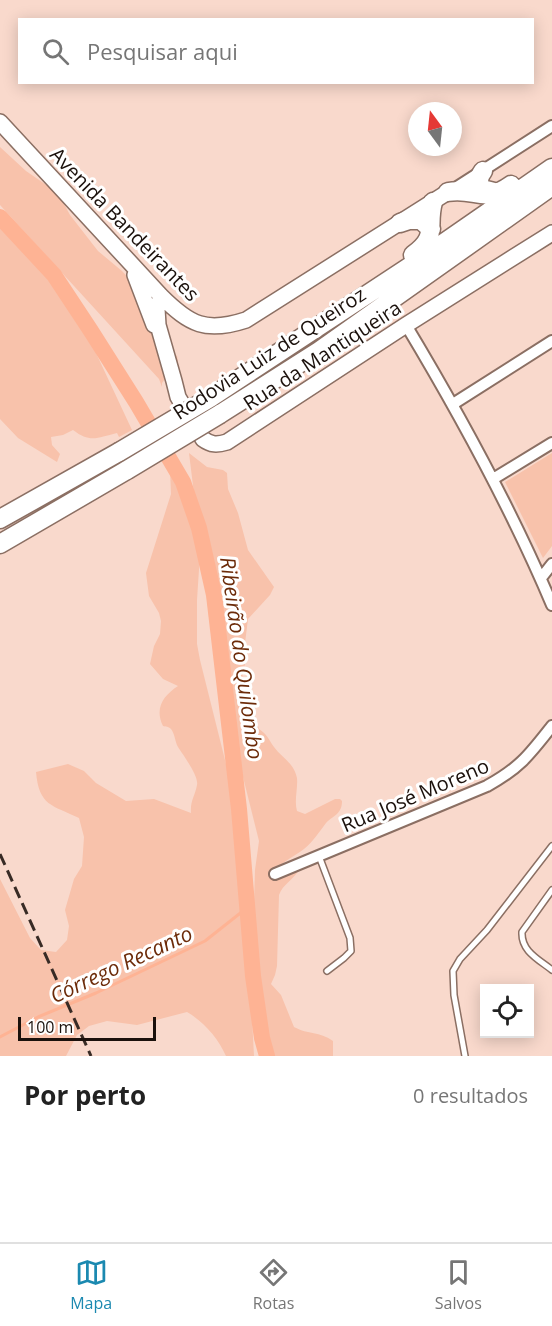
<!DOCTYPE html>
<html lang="pt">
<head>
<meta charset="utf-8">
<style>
	:root { --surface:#fff; --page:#f6f6f6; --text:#222; --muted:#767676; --line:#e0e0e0; --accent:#1b89b0 }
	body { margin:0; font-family:"Open Sans",sans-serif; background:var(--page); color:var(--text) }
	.controls { position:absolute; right:18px; bottom:18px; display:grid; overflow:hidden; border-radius:0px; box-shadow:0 3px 15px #0003 }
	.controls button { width:54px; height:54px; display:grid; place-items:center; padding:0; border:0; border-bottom:2px solid var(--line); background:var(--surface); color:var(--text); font:30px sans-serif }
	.compass { position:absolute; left:408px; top:102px; width:54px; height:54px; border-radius:50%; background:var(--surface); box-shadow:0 3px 15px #0003; rotate:345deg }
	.scale { position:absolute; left:18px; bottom:15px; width:138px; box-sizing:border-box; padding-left:6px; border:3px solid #1b110c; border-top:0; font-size:16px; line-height:21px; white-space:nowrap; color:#1b110c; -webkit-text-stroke:4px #fff; paint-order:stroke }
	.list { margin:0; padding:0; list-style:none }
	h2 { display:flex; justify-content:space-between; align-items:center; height:78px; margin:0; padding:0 24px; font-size:26px }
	h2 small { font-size:20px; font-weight:400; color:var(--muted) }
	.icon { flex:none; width:33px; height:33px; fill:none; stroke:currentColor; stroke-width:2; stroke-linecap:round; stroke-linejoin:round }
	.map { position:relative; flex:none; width:552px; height:1056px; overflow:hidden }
	.search { position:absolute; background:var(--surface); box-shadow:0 3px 15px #0003; left:18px; right:18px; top:18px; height:66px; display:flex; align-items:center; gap:15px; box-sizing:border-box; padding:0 21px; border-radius:0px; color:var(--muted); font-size:22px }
	.sheet { height:186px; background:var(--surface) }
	nav { display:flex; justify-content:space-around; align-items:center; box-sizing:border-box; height:84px; border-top:2px solid var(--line); background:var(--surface); font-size:16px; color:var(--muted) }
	nav a { display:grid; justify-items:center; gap:3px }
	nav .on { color:var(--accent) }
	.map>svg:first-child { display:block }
	.green { fill:#f8c2ab }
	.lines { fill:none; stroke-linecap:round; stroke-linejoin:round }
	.stream { stroke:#feb394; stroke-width:3 }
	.river { stroke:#feb394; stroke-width:16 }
	.lane-casing { stroke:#8b6f63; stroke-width:8 }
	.street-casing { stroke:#8b6f63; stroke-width:14 }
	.primary-casing { stroke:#8b6f63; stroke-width:18 }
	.highway-casing { stroke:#8b6f63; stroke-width:21 }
	.lane { stroke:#fff; stroke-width:5 }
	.street { stroke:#fff; stroke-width:10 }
	.primary { stroke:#fff; stroke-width:15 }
	.highway { stroke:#fff; stroke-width:18 }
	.rail { stroke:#382b25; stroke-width:3; stroke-dasharray:12 6; stroke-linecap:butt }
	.highway-bridge-casing { stroke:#8b6f63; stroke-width:21; stroke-linecap:butt }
	.highway-bridge { stroke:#fff; stroke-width:18 }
	.labels { text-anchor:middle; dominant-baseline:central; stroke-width:6; stroke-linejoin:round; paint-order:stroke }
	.street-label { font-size:20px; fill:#1b110c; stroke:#fff }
	.water-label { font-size:21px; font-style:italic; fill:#6c2b09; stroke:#fff }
</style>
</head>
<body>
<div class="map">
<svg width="552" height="1056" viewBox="0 0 552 1056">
	<rect width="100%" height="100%" fill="#f9d9cc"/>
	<!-- green -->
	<path class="green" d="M0 147 26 171 58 193 70 215 98 251 122 271 139 289 160 338 177 356 178 361 162 383V387L159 379 0 205Z
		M0 222 50 271 73 296 83 311 90 329 96 353 132 430 119 437 117 433C97 438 90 443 73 430L63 435 51 437 52 445 60 454 57 462 18 438 0 419Z
		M189 453 207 467 223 470 227 473 228 489 238 513 248 550 274 587 270 595 248 619 245 643V664L241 683 255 696 254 713 259 729C267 734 269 740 274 747 282 758 294 763 297 778 298 789 294 800 297 811L305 814 335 799H340L342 801C342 814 334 815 326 823 319 832 313 842 304 849 295 856 285 860 277 869L299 870C293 880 283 884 279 895L277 966 275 975 271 984 281 995 294 1027C309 1035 319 1031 333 1041V1056H273L261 1006 253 931 255 870 259 841 215 665Z
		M552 453V546L543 558 505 482Z
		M172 467 187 495 200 554 197 600V644L200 660 226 764 237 791 241 807 254 1056H226C218 1038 204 1022 187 1012L137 1025 107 1021 89 1026 77 1035 66 1056H0V879L30 938 41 950 56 952 67 940 69 926 65 910 74 879 82 866 84 837 79 818C52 805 39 806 36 772L68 764 84 771 96 783 126 801 154 799 191 813C190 801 195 796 197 785 199 776 183 755 178 747 175 742 175 734 171 729 168 726 166 727 163 726 154 708 164 695 178 686L163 679 150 664 154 646 160 634 161 621 159 613 149 596 146 573 171 494 170 470Z"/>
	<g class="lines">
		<!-- stream -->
		<path class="stream" d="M0 1037 38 1017 96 993 205 941 248 907"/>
		<!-- river -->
		<path class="river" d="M0 217 54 275 91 331 136 402 183 482 199 528 214 595 239 809 253 976 262 1038 267 1056"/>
		<!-- lane casing -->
		<g class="lane-casing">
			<path id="lane" d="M319 856 350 938 351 951 344 958 327 971
				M552 890 522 932C521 951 538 959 552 970
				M465 1056 454 995 453 971 460 959 487 930 552 846"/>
		</g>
		<!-- street casing -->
		<g class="street-casing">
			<path id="street" d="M454 189 552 126
				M406 325C460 415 511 508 552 605
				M453 404 552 341
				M493 479 552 443
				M541 578 552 564
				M275 874 487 786C520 768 530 754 552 726"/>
		</g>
		<!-- primary casing -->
		<g class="primary-casing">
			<path id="primary" d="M0 122 161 296C190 325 206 333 246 320L448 192
				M135 275 154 325
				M161 296 157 309 158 325 174 381 178 397 203 439C211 445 217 445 227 442L406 325 552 233"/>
		</g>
		<!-- highway casing -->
		<g class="highway-casing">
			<path id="highway" d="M483 171C478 178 478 182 482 189L498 193
				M448 192C476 187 483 205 511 185
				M400 223 409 220H421L431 229
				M413 255C439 236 426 228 433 202
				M210 398 412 265 552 168
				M220 414 319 351 552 186
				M0 519 119 452
				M0 544 127 470"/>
		</g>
		<!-- lane -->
		<use href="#lane" class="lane"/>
		<!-- street -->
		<use href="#street" class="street"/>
		<!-- primary -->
		<use href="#primary" class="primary"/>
		<!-- highway -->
		<use href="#highway" class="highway"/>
		<!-- rail -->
		<path class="rail" d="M0 854 91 1056"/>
		<!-- highway-bridge casing -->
		<g class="highway-bridge-casing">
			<path id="highway-bridge" d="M119 452 210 398
				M127 470 220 414"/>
		</g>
		<!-- highway-bridge -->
		<use href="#highway-bridge" class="highway-bridge"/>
	</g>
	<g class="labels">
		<!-- street labels -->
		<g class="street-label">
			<text transform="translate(125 224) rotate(46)">Avenida Bandeirantes</text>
			<text transform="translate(269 353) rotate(-33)">Rodovia Luiz de Queiroz</text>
			<text transform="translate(322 355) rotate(-33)">Rua da Mantiqueira</text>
			<text transform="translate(415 795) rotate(-23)">Rua José Moreno</text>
		</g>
		<!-- water labels -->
		<g class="water-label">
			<text transform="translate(242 658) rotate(82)">Ribeirão do Quilombo</text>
			<text transform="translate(121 964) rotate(-25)">Córrego Recanto</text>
		</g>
	</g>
</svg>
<div class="controls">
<button><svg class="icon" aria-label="locate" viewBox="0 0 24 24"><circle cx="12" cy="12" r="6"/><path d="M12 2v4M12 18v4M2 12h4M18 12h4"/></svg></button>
</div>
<svg class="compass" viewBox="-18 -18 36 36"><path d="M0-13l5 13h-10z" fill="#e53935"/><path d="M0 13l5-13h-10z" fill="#767676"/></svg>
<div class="scale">100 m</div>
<div class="search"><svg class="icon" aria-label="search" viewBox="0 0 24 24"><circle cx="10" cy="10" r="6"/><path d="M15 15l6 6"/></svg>Pesquisar aqui</div>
</div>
<section class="sheet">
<h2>Por perto<small>0 resultados</small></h2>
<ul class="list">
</ul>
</section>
<nav>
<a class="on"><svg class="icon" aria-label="map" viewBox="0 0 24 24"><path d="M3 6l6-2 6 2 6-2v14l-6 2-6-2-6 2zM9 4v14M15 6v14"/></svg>Mapa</a>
<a><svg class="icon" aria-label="directions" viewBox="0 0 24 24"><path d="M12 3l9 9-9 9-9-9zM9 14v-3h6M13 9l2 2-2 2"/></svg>Rotas</a>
<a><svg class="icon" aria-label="saved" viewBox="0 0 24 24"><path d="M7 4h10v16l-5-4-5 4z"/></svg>Salvos</a>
</nav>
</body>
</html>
